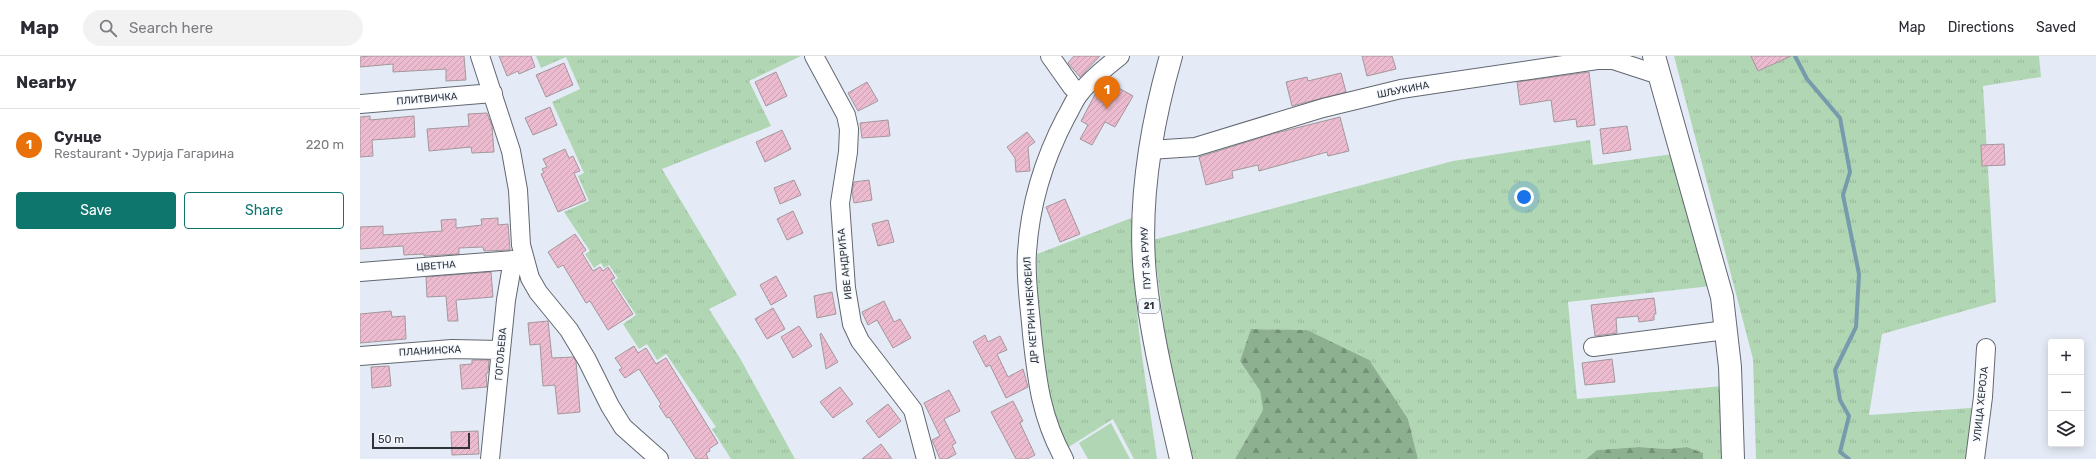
<!DOCTYPE html>
<html lang="en">
<head>
<meta charset="utf-8">
<style>
	:root { --surface:#fff; --page:#f2f2f3; --text:#2b2b33; --muted:#7c7c81; --line:#e1e1e2; --accent:#0f766e }
	body { margin:0; font-family:Rubik,sans-serif; background:var(--page); color:var(--text) }
	.controls { position:absolute; right:12px; bottom:12px; display:grid; overflow:hidden; border-radius:4px; box-shadow:0 2px 10px #0003 }
	.controls button { width:36px; height:36px; display:grid; place-items:center; padding:0; border:0; border-bottom:1px solid var(--line); background:var(--surface); color:var(--text); font:20px sans-serif }
	.scale { position:absolute; left:12px; bottom:10px; width:98px; box-sizing:border-box; padding-left:4px; border:2px solid #303237; border-top:0; font-size:11px; line-height:14px; white-space:nowrap; color:#303237; -webkit-text-stroke:3px #f4f8ff; paint-order:stroke }
	.you { position:absolute; left:1164px; top:141px; width:14px; height:14px; margin:-10px; border:3px solid #fff; border-radius:50%; background:#1a73e8; box-shadow:0 0 0 6px #1a73e833 }
	.badge { display:grid; place-items:center; width:26px; height:26px; border-radius:50%; background:var(--accent); color:#fff; font-size:13px; font-weight:700 }
	.pin { position:absolute; translate:-50% -33px; filter:drop-shadow(0 1px 2px #0008) }
	.pin::after { content:''; position:absolute; top:21px; width:14px; height:12px; background:inherit; clip-path:polygon(0 0,100% 0,50% 100%) }
	.list { margin:0; padding:0; list-style:none }
	h2 { display:flex; justify-content:space-between; align-items:center; height:52px; margin:0; padding:0 16px; font-size:17px }
	h2 small { font-size:13px; font-weight:400; color:var(--muted) }
	.list li { display:grid; grid-template-columns:26px 1fr auto; gap:12px; align-items:center; box-sizing:border-box; height:72px; padding:0 16px; border-top:1px solid var(--line) }
	.list b { display:block; font-size:15px; white-space:nowrap }
	.list p { margin:0; font-size:13px; white-space:nowrap; color:var(--muted) }
	.list em { font-size:13px; font-style:normal; color:var(--muted) }
	.actions { display:flex; gap:8px; padding:12px 16px }
	.actions a { flex:1; padding:9px 0; border:1px solid var(--accent); border-radius:4px; text-align:center; font-size:14px; color:var(--accent) }
	.actions .main { background:var(--accent); color:#fff }
	.icon { flex:none; width:22px; height:22px; fill:none; stroke:currentColor; stroke-width:2; stroke-linecap:round; stroke-linejoin:round }
	.map { position:relative; flex:none; width:1736px; height:403px; overflow:hidden }
	header { display:flex; align-items:center; gap:24px; box-sizing:border-box; height:56px; padding:0 20px; background:var(--surface); border-bottom:1px solid var(--line) }
	header strong { font-size:19px }
	nav { display:flex; gap:22px; margin-inline-start:auto; font-size:14px }
	.search { width:280px; height:36px; background:var(--page); display:flex; align-items:center; gap:10px; box-sizing:border-box; padding:0 14px; border-radius:22px; color:var(--muted); font-size:15px }
	main { display:flex }
	aside { flex:1; background:var(--surface) }
	.map>svg:first-child { display:block }
	.grass { fill:url(#grass-tufts) }
	.forest { fill:url(#forest-firs) }
	.park { fill:#b1d6b4 }
	.lines { fill:none; stroke-linecap:round; stroke-linejoin:round }
	.stream { stroke:#779aad; stroke-width:4 }
	.building { fill:url(#building-hatch); stroke:#a4979c }
	.minor-casing { stroke:#626771; stroke-width:20 }
	.major-casing { stroke:#626771; stroke-width:24 }
	.minor { stroke:#fff; stroke-width:18 }
	.major { stroke:#fff; stroke-width:22 }
	.labels { text-anchor:middle; dominant-baseline:central; stroke-width:3; stroke-linejoin:round; paint-order:stroke }
	.shield { fill:#f4f8ff; stroke:#6b6d73; stroke-width:1 }
	.shield-label { font-size:9px; font-weight:bold; fill:#303237 }
	.street-label { font-size:10px; fill:#303237; stroke:#f4f8ff }
</style>
</head>
<body>
<header>
<strong>Map</strong>
<div class="search"><svg class="icon" aria-label="search" viewBox="0 0 24 24"><circle cx="10" cy="10" r="6"/><path d="M15 15l6 6"/></svg>Search here</div>
<nav><a>Map</a><a>Directions</a><a>Saved</a></nav>
</header>
<main>
<aside>
<h2>Nearby<small></small></h2>
<ul class="list">
<li><span class="badge" style="background:#e8710a">1</span><div><b>Сунце</b><p>Restaurant · Јурија Гагарина</p></div><em>220 m</em></li>
</ul>
<div class="actions"><a class="main">Save</a><a>Share</a></div>
</aside>
<div class="map">
<svg width="1736" height="403" viewBox="0 0 1736 403">
	<defs>
		<pattern id="grass-tufts" width="24" height="20" patternUnits="userSpaceOnUse"><rect width="24" height="20" fill="#b1d6b4"/><path d="M3 7l-1-3M5 7V3M7 7l1-3M15 17l-1-3M17 17v-4M19 17l1-3" fill="none" stroke="#99b89b"/></pattern>
		<pattern id="forest-firs" width="22" height="20" patternUnits="userSpaceOnUse"><rect width="22" height="20" fill="#8db190"/><path d="M5 1l3.5 6h-7zM16 11l3.5 6h-7z" fill="#749176"/></pattern>
		<pattern id="building-hatch" width="6" height="6" patternUnits="userSpaceOnUse"><rect width="6" height="6" fill="#ecbbcf"/><path d="M-1 1l2-2M0 6l6-6M5 7l2-2" fill="none" stroke="#cba1b2"/></pattern>
	</defs>
	<rect width="100%" height="100%" fill="#e5ebf6"/>
	<!-- grass -->
	<path class="grass" d="M176 0H441L389 25 411 70 302 113 377 239 349 253 381 304 435 403H371L352 373 356 371 306 298 297 304 287 288 279 293 263 268 276 259 254 225 258 222 249 209 244 212 241 207 234 212 225 198 230 195 204 156 229 145 218 120 224 117 192 46 220 33 206 1 181 12Z
		M1314 0H1679L1681 21 1623 30 1636 246 1522 278 1509 359 1625 351 1617 403H1396L1393 303Z
		M1230 84 1233 109 1313 98 1351 230 1208 246 1217 343 1363 330 1364 403H1343L1342 397 1327 391 1308 393 1279 391 1237 394 1226 403H1058L1048 363 947 274 892 273 880 305 900 335 903 354 875 403H827L806 284 793 184 1093 105Z
		M774 161C770 242 786 323 797 403H774L753 363 707 392C680 345 677 253 677 198Z"/>
	<!-- forest -->
	<path class="forest" d="M891 273 947 274 1009 304 1048 363 1058 403H875L903 354 900 335 880 305Z
		M1279 391 1308 393 1327 391 1343 397V403H1226L1237 394Z"/>
	<!-- park -->
	<path class="park" d="M751 367 770 403H728L719 387Z"/>
	<g class="lines">
		<!-- stream -->
		<path class="stream" d="M1435 0 1447 23 1480 62 1490 116 1483 139 1499 218 1496 271 1475 314 1480 344 1489 360 1480 396 1489 403"/>
	</g>
	<!-- building -->
	<path class="building" d="M10 0H104L106 24 86 25V13L33 16V8L0 11V1Z
		M139 0H171L175 11 159 18 158 15 147 20Z
		M714 0H740L720 21 708 7Z
		M1002 0H1032L1036 13 1007 20Z
		M1391 0H1431L1398 15Z
		M204 7 213 29 186 41 176 19Z
		M416 16 427 40 406 50 395 26Z
		M1229 16 1235 69 1217 71 1216 63 1194 66 1191 44 1160 49 1157 26Z
		M981 17 986 36 932 50 926 26 947 21 948 25Z
		M746 25 773 40 755 71 745 66 732 89 720 83 728 69 721 65 739 31Z
		M507 26 518 45 498 55 488 37Z
		M190 51 197 69 173 79 165 62Z
		M127 57 132 70 134 96 112 97 111 91 69 95 67 73 109 70 108 58Z
		M10 60V64L54 60 55 81 12 84 13 100 0 101V61Z
		M980 61 989 95 968 100 967 96 899 115 898 109 872 115 873 122 846 129 839 101 912 78Z
		M528 64 530 80 502 82 500 67Z
		M1267 70 1271 94 1243 98 1240 73Z
		M422 74 431 93 405 106 396 86Z
		M667 76 675 86 668 91 670 115 656 116 655 102 647 91Z
		M1644 88 1645 109 1622 110 1621 89Z
		M205 93 209 102 213 100 220 115 214 117 226 144 198 156 181 118 184 117 182 113 187 111 183 103Z
		M434 124 441 139 420 148 414 132Z
		M509 124 512 144 494 147 492 136 494 126Z
		M705 143 720 178 700 186 686 151Z
		M433 155 443 177 427 184 417 163Z
		M138 162V169L148 168 150 194 124 195 123 191 99 192V198L64 200V198L44 199 43 190 0 193V171L23 170V179L82 175 81 164 96 163V172L122 169 121 163Z
		M528 164 534 186 518 190 512 168Z
		M215 178 226 194 222 197 233 215 240 211 243 215 248 211 255 222 251 224 273 258 248 274 230 245 226 247 203 209 198 212 188 196Z
		M131 216 133 241 96 244 98 265H88L86 240 67 241 66 221Z
		M416 220 427 240 411 249 400 229Z
		M472 236 476 258 457 262 454 240Z
		M1294 242 1296 258H1294V264L1279 266 1278 260 1256 262 1257 277 1235 280 1231 249Z
		M524 245 534 266 540 263 551 282 533 292 517 264 508 269 502 256Z
		M413 252 425 273 407 283 395 263Z
		M31 255 32 261 45 260 46 283 0 287V258Z
		M188 265 192 302 213 301 216 305 220 356 198 358 195 329 183 330 180 288 170 289 168 267Z
		M439 270 452 290 433 302 421 281Z
		M461 277 478 306 466 313 460 278Z
		M625 279 628 286 640 280 647 294 637 298 648 321 663 313 668 331 646 342 630 309 626 311 613 286Z
		M274 290 278 297 286 292 296 308 306 302 358 387 349 393 350 395 346 397 348 403H336L309 361 307 362 299 350 301 348 279 313 265 322 259 314 262 312 255 302Z
		M1252 303 1255 326 1225 329 1222 307Z
		M112 304H129L128 317H126L127 331 102 333 100 309 112 308Z
		M29 310 31 330 12 332 11 311Z
		M480 331 493 348 473 362 460 346Z
		M589 334 600 355 584 363 596 387 592 389 596 398 587 403H580L572 384 580 380 564 347Z
		M653 345 663 365 660 367 675 399 667 403H656L631 356Z
		M528 348 541 365 519 382 506 365Z
		M118 375 119 398 92 399 91 376Z
		M521 388 532 403H502Z"/>
	<g class="lines">
		<!-- minor casing -->
		<g class="minor-casing">
			<path id="minor" d="M120 0 151 95 158 134 161 189 170 222 178 236 209 274 227 304 250 350 263 371 299 403
				M454 0 486 59 489 73 488 96 480 147 486 232 492 268 500 285 553 354 566 403
				M690 0 712 31 719 38
				M0 48 133 37
				M790 94 835 91 963 52 1041 33 1237 4H1253L1299 19
				M0 216 153 204
				M1233 291 1366 274
				M0 300 92 293 140 294
				M130 403 146 244 153 204 164 205
				M704 403C681 361 677 325 672 278 670 251 665 223 667 196 670 149 684 103 706 61 711 53 714 44 720 37 731 23 746 11 760 0
				M1615 403 1623 341 1626 292"/>
		</g>
		<!-- major casing -->
		<g class="major-casing">
			<path id="major" d="M811 0C791 70 778 145 785 219 791 281 807 342 821 403
				M1294 0 1362 241 1370 311 1373 403"/>
		</g>
		<!-- minor -->
		<use href="#minor" class="minor"/>
		<!-- major -->
		<use href="#major" class="major"/>
	</g>
	<g class="labels">
		<!-- shield labels -->
		<rect class="shield" x="779" y="243" width="20" height="14" rx="3"/>
		<g class="shield-label">
			<text x="789" y="250">21</text>
		</g>
		<!-- street labels -->
		<g class="street-label">
			<text transform="translate(1043 34) rotate(-11)">ШЉУКИНА</text>
			<text transform="translate(67 43) rotate(-5)">ПЛИТВИЧКА</text>
			<text transform="translate(786 202) rotate(-93)">ПУТ ЗА РУМУ</text>
			<text transform="translate(485 208) rotate(-96)">ИВЕ АНДРИЋА</text>
			<text transform="translate(76 210) rotate(-4)">ЦВЕТНА</text>
			<text transform="translate(671 254) rotate(-94)">ДР КЕТРИН МЕКФЕИЛ</text>
			<text transform="translate(70 295) rotate(-3)">ПЛАНИНСКА</text>
			<text transform="translate(141 298) rotate(-85)">ГОГОЉЕВА</text>
			<text transform="translate(1621 348) rotate(-84)">УЛИЦА ХЕРОЈА</text>
		</g>
	</g>
</svg>
<div class="controls">
<button>+</button>
<button>−</button>
<button><svg class="icon" aria-label="layers" viewBox="0 0 24 24"><path d="M12 4l9 5-9 5-9-5zM3 14l9 5 9-5"/></svg></button>
</div>
<div class="scale">50 m</div>
<div class="you"></div>
<div class="pin badge" style="left:747px;top:53px;background:#e8710a">1</div>
</div>
</main>
</body>
</html>
